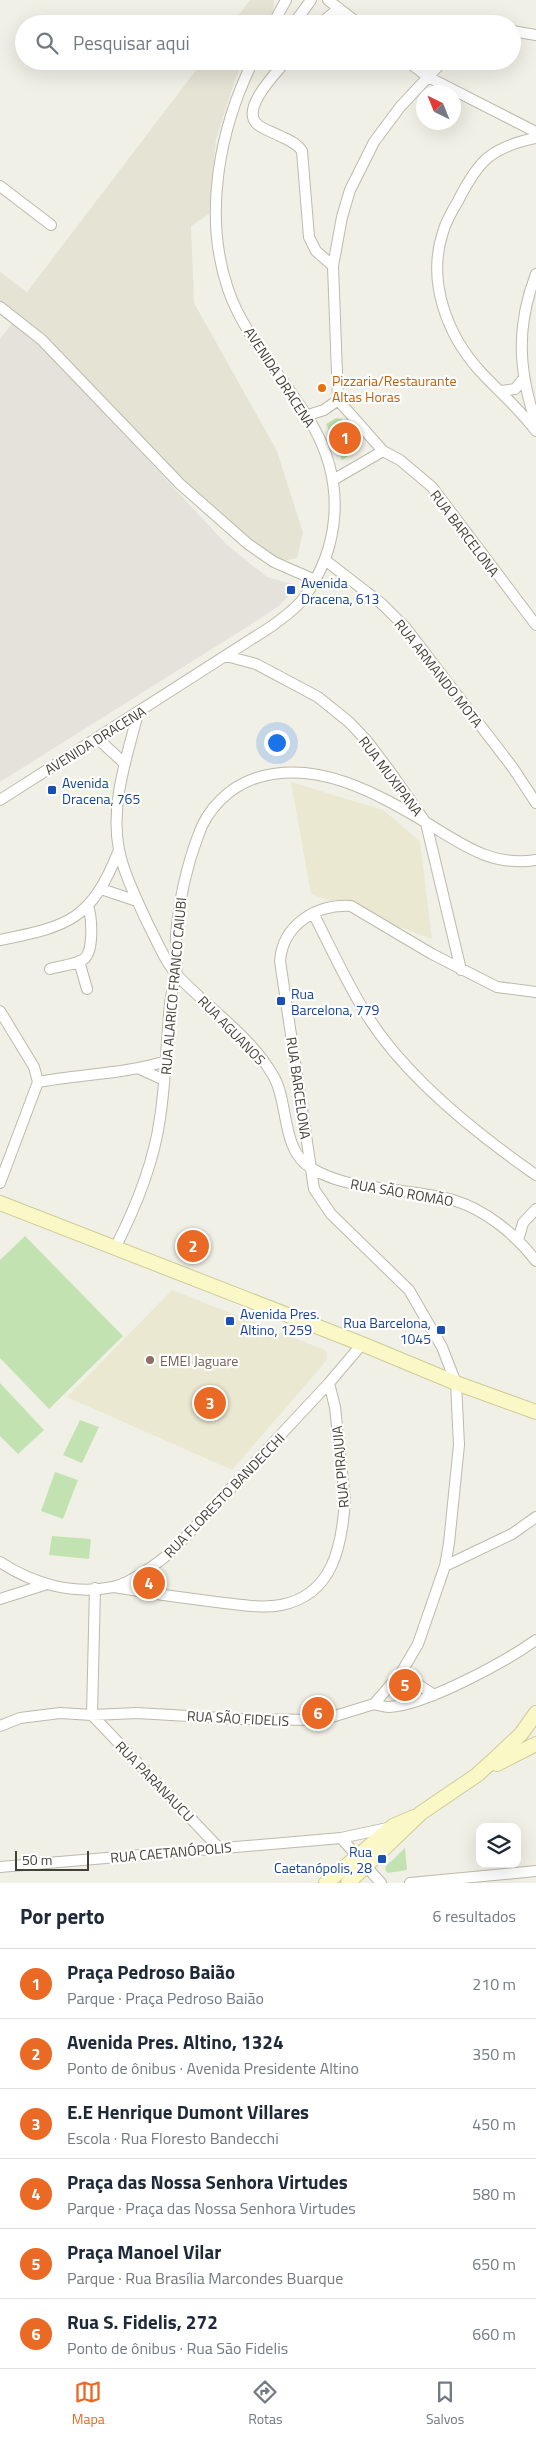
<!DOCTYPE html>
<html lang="pt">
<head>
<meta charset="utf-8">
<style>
	:root { --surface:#fff; --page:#f6f6f7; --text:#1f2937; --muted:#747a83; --line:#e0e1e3; --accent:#ea6a25 }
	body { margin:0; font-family:"Titillium Web",sans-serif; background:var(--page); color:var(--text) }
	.controls { position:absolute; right:15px; bottom:15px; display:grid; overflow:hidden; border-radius:10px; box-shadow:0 5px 20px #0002 }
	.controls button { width:45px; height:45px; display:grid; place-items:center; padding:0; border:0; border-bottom:1px solid var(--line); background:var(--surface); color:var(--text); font:25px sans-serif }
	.compass { position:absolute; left:416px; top:85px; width:45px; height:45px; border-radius:50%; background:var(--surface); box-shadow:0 5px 20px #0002; rotate:317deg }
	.scale { position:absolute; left:15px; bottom:12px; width:74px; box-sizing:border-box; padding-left:5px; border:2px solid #444136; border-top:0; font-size:14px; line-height:18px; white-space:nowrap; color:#444136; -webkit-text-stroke:4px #fff; paint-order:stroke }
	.you { position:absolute; left:276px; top:742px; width:18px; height:18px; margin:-12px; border:4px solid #fff; border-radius:50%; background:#1a73e8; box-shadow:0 0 0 8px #1a73e833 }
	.badge { display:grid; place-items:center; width:32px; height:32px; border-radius:50%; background:var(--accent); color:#fff; font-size:16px; font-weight:700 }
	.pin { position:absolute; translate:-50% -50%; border:2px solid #fff; box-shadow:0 1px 5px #0006 }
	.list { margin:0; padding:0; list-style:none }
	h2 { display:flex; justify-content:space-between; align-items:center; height:65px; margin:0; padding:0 20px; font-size:21px }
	h2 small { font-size:16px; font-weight:400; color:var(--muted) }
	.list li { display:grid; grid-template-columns:32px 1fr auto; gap:15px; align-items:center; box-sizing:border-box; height:70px; padding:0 20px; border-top:1px solid var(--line) }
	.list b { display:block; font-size:19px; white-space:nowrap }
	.list p { margin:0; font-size:16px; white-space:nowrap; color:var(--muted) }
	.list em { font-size:16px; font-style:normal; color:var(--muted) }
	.icon { flex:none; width:28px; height:28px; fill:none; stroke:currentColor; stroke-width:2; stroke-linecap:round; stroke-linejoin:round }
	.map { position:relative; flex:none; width:536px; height:1883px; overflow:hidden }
	.search { position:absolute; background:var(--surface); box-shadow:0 5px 20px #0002; left:15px; right:15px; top:15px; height:55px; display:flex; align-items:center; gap:12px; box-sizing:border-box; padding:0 18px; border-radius:28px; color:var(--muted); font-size:19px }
	.sheet { height:485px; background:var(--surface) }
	nav { display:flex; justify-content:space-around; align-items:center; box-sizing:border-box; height:70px; border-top:1px solid var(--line); background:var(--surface); font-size:14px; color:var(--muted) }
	nav a { display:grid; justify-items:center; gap:2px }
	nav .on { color:var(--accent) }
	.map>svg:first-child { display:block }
	.residential { fill:#e5e3d4 }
	.industrial { fill:#e4e2db }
	.education { fill:#eae8d1 }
	.green { fill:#c2e3b1 }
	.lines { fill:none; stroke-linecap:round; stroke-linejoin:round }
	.street-casing { stroke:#bcbaa9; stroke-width:12 }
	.secondary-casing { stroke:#cecb98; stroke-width:16 }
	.street { stroke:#fff; stroke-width:10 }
	.secondary { stroke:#faf8c7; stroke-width:14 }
	.food-dot { fill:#e8710a; stroke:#fff; stroke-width:2 }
	.transit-dot { fill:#1a4fb4; stroke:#fff; stroke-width:2 }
	.education-dot { fill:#8d6e63; stroke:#fff; stroke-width:2 }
	.labels { text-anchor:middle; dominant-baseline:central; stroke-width:4.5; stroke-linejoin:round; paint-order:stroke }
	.street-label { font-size:14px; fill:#444136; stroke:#fff }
	.food-label { font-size:14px; fill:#c56008; stroke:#fff; text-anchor:start }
	.transit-label { font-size:14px; fill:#164399; stroke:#fff; text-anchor:start }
	.education-label { font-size:14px; fill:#785e54; stroke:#fff; text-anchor:start }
</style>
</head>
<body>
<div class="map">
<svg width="536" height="1883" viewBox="0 0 536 1883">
	<rect width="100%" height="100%" fill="#f1f0e6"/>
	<!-- residential -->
	<path class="residential" d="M250 0H274L273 11 265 24H232Z
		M203 61H244L236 77 216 139 209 214 191 226 194 303 277 451 303 533 297 558 278 562 252 544 185 484 0 304V272L27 292Z"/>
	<!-- industrial -->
	<path class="industrial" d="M12 323 33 336 226 544 267 577 298 586 279 606 250 625 0 782V339Z"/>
	<!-- education -->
	<path class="education" d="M291 782 383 810 420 841 432 939 311 894Z
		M172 1290 325 1350 327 1354V1359L322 1366 232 1470 67 1397Z"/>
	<!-- green -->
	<path class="green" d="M336 418 342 419 356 437 352 454 342 460 326 424Z
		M25 1236 123 1336 49 1409 0 1358V1260Z
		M0 1383 44 1430 18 1454 0 1436Z
		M80 1420 99 1427 82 1463 63 1455Z
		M55 1472 78 1480 63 1519 41 1511Z
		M52 1536 91 1539 89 1559 49 1555Z
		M405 1848 407 1870 388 1873 385 1870 386 1866Z"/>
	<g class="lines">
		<!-- street casing -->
		<g class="street-casing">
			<path id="street" d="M328 0 359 24
				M273 24 286 0
				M291 24 298 18 311 0
				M320 24 339 8
				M512 31 536 35
				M286 61C276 73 242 107 256 123 261 129 273 132 280 136 288 140 297 143 302 151L309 237 316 251 333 266
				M407 61 428 77 536 132
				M536 138C491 147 478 161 458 201 452 211 446 221 443 232 427 280 446 333 479 370 498 391 519 408 536 431
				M0 186 51 225
				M536 274C516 326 518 370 536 423
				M0 307 42 340 180 484 248 544 274 562 315 580
				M501 391 515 389 524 378
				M338 400 333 266 342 217 350 190 374 142 400 107 443 61
				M305 416 324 410 338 400
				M383 451 400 460 432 487 536 625
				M333 480 383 451 338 400
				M325 560 382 604 405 627 513 768 536 803
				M226 656 256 664 318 697 349 722 367 741 389 770 426 823 461 970
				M138 713C127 757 110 804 119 850 124 874 137 900 147 922 156 939 165 962 178 976 209 1009 252 1037 274 1077 289 1104 281 1150 311 1168 333 1181 355 1185 380 1188 404 1192 430 1193 453 1200 486 1210 515 1234 536 1261
				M97 738 125 764
				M0 800 272 626C282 618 295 610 303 599 341 547 345 484 314 428 289 383 244 338 228 289 203 216 219 130 253 61
				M101 889 137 901
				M313 913C331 948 347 984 368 1017 407 1078 477 1134 536 1175
				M0 940C70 926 91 920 119 850
				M79 961 87 989
				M50 969C60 966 75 965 84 959 94 951 92 918 88 906
				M0 1011 34 1067 38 1082 0 1183
				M140 1069 164 1080
				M38 1082C81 1074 125 1074 166 1061
				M518 1240 523 1223 536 1209
				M115 1248C135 1209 154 1162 160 1118 166 1080 166 1042 170 1004 171 994 174 985 176 976 178 963 175 949 176 935 179 901 186 868 198 836 207 809 229 787 256 778 317 759 376 793 427 823 463 845 492 867 536 860
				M0 1562C33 1584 73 1595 113 1587 132 1583 163 1560 177 1546L329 1383 362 1344
				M445 1566 512 1534 536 1517
				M114 1587C148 1593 182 1598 216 1602 237 1604 260 1609 281 1605 333 1595 342 1546 345 1500L335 1407 329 1383
				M95 1588 92 1715 219 1848
				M0 1599 44 1585
				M401 1673 434 1695
				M374 1704C379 1705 384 1707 389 1707 426 1705 505 1662 536 1640
				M0 1726 20 1718 60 1713 92 1715 137 1713 239 1719 322 1720 374 1704 401 1673 418 1644 445 1566 449 1543 459 1445 456 1383 442 1347 409 1290 331 1214 314 1189 280 961C283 924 317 904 351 906L432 954 497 987 536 992
				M341 1838 381 1883
				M0 1867 341 1838 392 1827
				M410 1883 536 1871"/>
		</g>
		<!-- secondary casing -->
		<g class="secondary-casing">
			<path id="secondary" d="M0 1203 362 1344 456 1383 536 1412
				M497 1764 536 1744
				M326 1883 393 1826 414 1817
				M348 1883 421 1813 477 1775 500 1754 521 1734 536 1713"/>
		</g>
		<!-- street -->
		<use href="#street" class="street"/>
		<!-- secondary -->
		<use href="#secondary" class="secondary"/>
	</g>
	<!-- markers -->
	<circle class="food-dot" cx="322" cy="388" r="5"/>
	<g class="transit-dot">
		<rect x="286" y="585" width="10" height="10" rx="2.5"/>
		<rect x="47" y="785" width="10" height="10" rx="2.5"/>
		<rect x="276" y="996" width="10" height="10" rx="2.5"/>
		<rect x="225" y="1316" width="10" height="10" rx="2.5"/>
		<rect x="436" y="1325" width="10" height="10" rx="2.5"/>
		<rect x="377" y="1854" width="10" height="10" rx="2.5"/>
	</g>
	<circle class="education-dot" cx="150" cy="1360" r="5"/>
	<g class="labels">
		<!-- street labels -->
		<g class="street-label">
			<text transform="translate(280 377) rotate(57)">AVENIDA DRACENA</text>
			<text transform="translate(465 533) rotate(53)">RUA BARCELONA</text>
			<text transform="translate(439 673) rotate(52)">RUA ARMANDO MOTA</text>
			<text transform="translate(95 740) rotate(-32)">AVENIDA DRACENA</text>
			<text transform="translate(391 776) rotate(53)">RUA MUXIPANA</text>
			<text transform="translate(173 986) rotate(-85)">RUA ALARICO FRANCO CAIUBI</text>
			<text transform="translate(232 1030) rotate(46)">RUA AGUANOS</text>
			<text transform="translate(299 1088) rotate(82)">RUA BARCELONA</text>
			<text transform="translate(402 1192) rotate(10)">RUA SÃO ROMÃO</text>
			<text transform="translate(340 1467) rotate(-95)">RUA PIRAJUIA</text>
			<text transform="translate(224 1495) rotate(-46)">RUA FLORESTO BANDECCHI</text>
			<text transform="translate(238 1718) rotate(3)">RUA SÃO FIDELIS</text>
			<text transform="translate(155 1781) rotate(46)">RUA PARANAUCU</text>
			<text transform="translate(171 1852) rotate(-5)">RUA CAETANÓPOLIS</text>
		</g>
		<!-- food labels -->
		<g class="food-label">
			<text x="332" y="380">Pizzaria/Restaurante<tspan x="332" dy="16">Altas Horas</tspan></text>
		</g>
		<!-- transit labels -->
		<g class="transit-label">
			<text x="301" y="582">Avenida<tspan x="301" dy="16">Dracena, 613</tspan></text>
			<text x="62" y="782">Avenida<tspan x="62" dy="16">Dracena, 765</tspan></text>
			<text x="291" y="993">Rua<tspan x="291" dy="16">Barcelona, 779</tspan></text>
			<text x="240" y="1313">Avenida Pres.<tspan x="240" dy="16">Altino, 1259</tspan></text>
			<text x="431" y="1322" text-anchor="end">Rua Barcelona,<tspan x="431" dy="16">1045</tspan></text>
			<text x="372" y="1851" text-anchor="end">Rua<tspan x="372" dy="16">Caetanópolis, 28</tspan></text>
		</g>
		<!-- education labels -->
		<g class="education-label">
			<text x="160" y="1360">EMEI Jaguare</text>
		</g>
	</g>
</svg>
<div class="controls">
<button><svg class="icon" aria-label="layers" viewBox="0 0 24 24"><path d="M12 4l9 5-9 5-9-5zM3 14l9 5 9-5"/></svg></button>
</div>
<svg class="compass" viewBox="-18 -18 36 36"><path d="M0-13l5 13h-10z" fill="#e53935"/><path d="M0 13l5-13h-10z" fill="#747a83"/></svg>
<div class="scale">50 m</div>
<div class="you"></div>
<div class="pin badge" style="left:345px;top:438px">1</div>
<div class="pin badge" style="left:193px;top:1246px">2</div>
<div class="pin badge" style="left:210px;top:1403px">3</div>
<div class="pin badge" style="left:149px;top:1583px">4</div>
<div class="pin badge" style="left:405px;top:1685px">5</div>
<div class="pin badge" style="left:318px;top:1713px">6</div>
<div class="search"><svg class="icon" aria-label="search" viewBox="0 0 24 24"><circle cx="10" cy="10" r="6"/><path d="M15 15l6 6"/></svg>Pesquisar aqui</div>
</div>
<section class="sheet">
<h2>Por perto<small>6 resultados</small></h2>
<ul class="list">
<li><span class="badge">1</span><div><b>Praça Pedroso Baião</b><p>Parque · Praça Pedroso Baião</p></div><em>210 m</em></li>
<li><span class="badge">2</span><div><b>Avenida Pres. Altino, 1324</b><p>Ponto de ônibus · Avenida Presidente Altino</p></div><em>350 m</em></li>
<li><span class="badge">3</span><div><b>E.E Henrique Dumont Villares</b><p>Escola · Rua Floresto Bandecchi</p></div><em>450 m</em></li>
<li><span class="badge">4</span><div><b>Praça das Nossa Senhora Virtudes</b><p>Parque · Praça das Nossa Senhora Virtudes</p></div><em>580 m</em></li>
<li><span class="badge">5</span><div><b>Praça Manoel Vilar</b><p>Parque · Rua Brasília Marcondes Buarque</p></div><em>650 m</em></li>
<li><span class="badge">6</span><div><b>Rua S. Fidelis, 272</b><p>Ponto de ônibus · Rua São Fidelis</p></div><em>660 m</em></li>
</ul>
</section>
<nav>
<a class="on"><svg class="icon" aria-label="map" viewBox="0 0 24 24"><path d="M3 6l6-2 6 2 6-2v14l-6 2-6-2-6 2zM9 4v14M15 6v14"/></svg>Mapa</a>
<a><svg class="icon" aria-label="directions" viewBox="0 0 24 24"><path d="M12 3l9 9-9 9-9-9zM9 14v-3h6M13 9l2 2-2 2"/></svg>Rotas</a>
<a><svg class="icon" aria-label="saved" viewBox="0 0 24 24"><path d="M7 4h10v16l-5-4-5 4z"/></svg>Salvos</a>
</nav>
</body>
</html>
